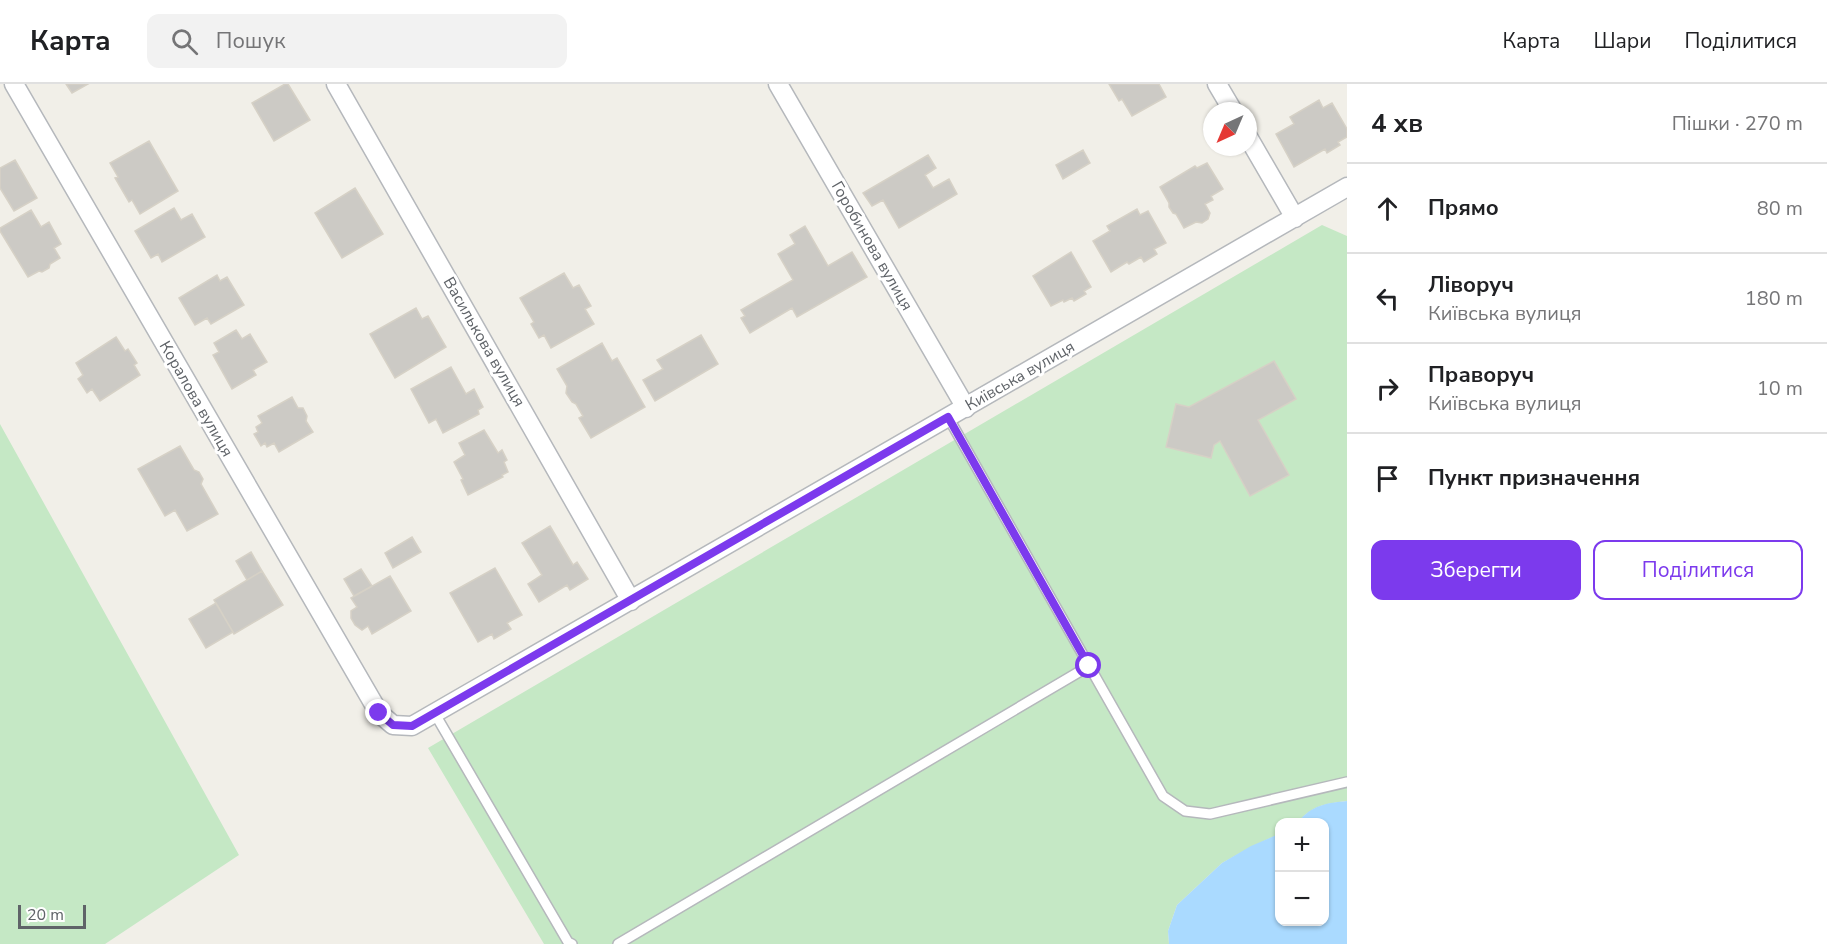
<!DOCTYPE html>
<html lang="uk">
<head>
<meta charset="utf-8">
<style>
	:root { --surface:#fff; --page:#f2f2f2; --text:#202124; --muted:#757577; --line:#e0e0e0; --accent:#7c3aed }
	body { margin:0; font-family:"Nunito Sans",sans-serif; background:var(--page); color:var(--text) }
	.controls { position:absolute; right:18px; bottom:18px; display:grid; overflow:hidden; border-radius:12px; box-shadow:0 2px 4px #0004 }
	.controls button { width:54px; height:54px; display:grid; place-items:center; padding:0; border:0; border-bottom:2px solid var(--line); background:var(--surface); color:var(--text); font:30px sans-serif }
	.compass { position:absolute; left:1203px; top:18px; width:54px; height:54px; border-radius:50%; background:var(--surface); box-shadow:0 2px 4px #0004; rotate:224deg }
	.scale { position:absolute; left:18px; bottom:15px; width:68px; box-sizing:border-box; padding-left:6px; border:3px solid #5f6368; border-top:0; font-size:16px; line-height:21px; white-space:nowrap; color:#5f6368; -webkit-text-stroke:4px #fff; paint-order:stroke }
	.stop { position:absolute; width:18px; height:18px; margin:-14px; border:4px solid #7c3aed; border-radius:50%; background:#fff }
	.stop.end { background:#7c3aed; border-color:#fff; box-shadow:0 2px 6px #0008 }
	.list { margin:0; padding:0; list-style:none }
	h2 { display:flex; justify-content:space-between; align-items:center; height:78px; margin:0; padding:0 24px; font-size:26px }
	h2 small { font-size:20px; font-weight:400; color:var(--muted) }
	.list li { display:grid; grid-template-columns:39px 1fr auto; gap:18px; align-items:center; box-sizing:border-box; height:90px; padding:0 24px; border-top:2px solid var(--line) }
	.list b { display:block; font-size:22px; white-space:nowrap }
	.list p { margin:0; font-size:20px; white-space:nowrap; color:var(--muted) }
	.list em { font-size:20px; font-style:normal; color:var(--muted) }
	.actions { display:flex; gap:12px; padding:18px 24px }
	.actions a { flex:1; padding:14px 0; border:2px solid var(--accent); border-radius:12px; text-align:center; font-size:21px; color:var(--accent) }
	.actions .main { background:var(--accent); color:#fff }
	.icon { flex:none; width:33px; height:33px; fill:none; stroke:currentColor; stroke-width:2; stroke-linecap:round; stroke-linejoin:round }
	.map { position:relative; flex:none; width:1347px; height:860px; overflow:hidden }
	header { display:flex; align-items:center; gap:36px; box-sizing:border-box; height:84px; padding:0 30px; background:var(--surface); border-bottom:2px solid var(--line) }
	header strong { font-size:28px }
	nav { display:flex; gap:33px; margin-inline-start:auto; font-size:21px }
	.search { width:420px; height:54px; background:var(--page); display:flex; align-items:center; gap:15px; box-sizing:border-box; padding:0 21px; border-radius:12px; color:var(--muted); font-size:22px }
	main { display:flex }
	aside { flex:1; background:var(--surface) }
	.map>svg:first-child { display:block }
	.green { fill:#c5e8c5 }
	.water { fill:#aadaff }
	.building { fill:#cccac5; stroke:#d6d1c6; stroke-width:1.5 }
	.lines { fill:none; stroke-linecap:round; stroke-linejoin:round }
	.service-casing { stroke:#b5b8bc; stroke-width:12 }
	.minor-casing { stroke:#b5b8bc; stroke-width:21 }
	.service { stroke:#fff; stroke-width:9 }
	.minor { stroke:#fff; stroke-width:18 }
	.route { stroke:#7c3aed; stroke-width:8 }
	.labels { text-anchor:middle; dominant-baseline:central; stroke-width:6; stroke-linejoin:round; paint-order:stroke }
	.street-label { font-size:16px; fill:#5f6368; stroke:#fff }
</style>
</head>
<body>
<header>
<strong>Карта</strong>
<div class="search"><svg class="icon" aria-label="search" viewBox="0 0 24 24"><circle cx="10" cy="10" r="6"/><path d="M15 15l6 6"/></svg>Пошук</div>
<nav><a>Карта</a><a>Шари</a><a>Поділитися</a></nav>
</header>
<main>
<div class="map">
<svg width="1347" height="860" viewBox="0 0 1347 860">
	<rect width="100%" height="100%" fill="#f1efe8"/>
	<!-- green -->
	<path class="green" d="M1322 141 1347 152V717C1325 720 1313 721 1298 738H1280L1279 750 1251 763 1222 779 1177 821 1168 847 1169 860H544L428 664Z
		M0 340 239 771 105 860H0Z"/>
	<!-- water -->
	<path class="water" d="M1347 717V860H1169L1168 847 1177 821 1222 779 1251 762 1279 750 1280 838H1324V738H1298C1312 721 1326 719 1347 717Z"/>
	<!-- building -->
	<path class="building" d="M66 0H88L72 9Z
		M285 0H288L310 36 274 57 252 19Z
		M1109 0H1159L1166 13 1132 32 1122 15 1119 17Z
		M1319 16 1323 24 1332 19 1347 45V53L1338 58 1340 61 1327 69 1325 65 1294 83 1276 50 1294 40 1290 33Z
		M149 57 178 107 140 130 132 116 129 118 115 94 118 93 110 79Z
		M1083 66 1090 79 1063 95 1056 81Z
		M928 71 936 84 925 91 933 104 949 95 957 110 899 144 883 116 872 122 863 109Z
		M15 76 37 114 14 127 0 104V84Z
		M1207 79 1223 105 1211 112 1213 116 1205 120 1210 129 1208 135 1202 139 1196 138 1184 144 1176 130 1173 129 1169 123V119L1160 103 1195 82 1197 84Z
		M355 104 383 150 342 174 315 129Z
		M174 124 181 136 192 130 205 153 162 178 158 170 151 174 135 147Z
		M1137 125 1140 131 1148 127 1166 159 1154 165 1157 170 1144 178 1141 173 1129 180 1127 178 1111 188 1093 157 1110 147 1107 142Z
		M31 126 41 143 49 138 61 160 54 164 60 174 50 180 49 184 42 188 39 187 28 193 0 147V144Z
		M805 142 828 182 852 168 867 193 797 233 792 224 750 249 741 234 745 232 741 226 793 196 778 170 795 160 790 151Z
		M1071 168 1091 203 1084 207 1086 210 1074 217 1072 214 1064 218 1063 216 1051 222 1033 192Z
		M564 189 573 204 579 201 591 222 585 225 594 240 551 264 544 251 539 254 531 240 534 238 520 214Z
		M217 191 220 197 227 193 244 221 211 240 207 234 195 241 179 214Z
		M416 224 422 235 428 232 446 263 395 294 370 250Z
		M236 246 242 255 250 250 267 278 253 286 256 291 232 305 213 271 219 268 214 259Z
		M701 251 718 280 655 317 643 296 663 285 657 276Z
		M116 253 125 267 128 265 137 279 134 281 140 291 100 317 92 305 87 309 78 295 83 291 76 279Z
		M602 259 612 277 617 274 645 323 591 354 579 334 583 332 576 320 572 318 566 309 567 302 557 285Z
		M1274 277 1296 315 1258 336 1289 391 1250 412 1220 357 1214 361 1211 374 1166 363 1176 320 1189 323Z
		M451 283 466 310 474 305 483 323 478 326 479 330 443 349 436 335 429 339 411 305Z
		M292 313 298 324H303L307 332 306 337 313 348 279 368 274 359 267 363 265 359 261 362 254 350 258 348 256 343 262 339 258 332Z
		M484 346 498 369 502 366 507 376 504 378 508 388 502 391 503 393 468 411 461 396 463 395 454 378 465 371 459 359Z
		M180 362 194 386 199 388 203 395 201 400 218 430 187 447 175 426 165 432 138 385Z
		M550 442 573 481 577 478 588 495 570 506 567 501 539 518 528 500 542 491 522 459Z
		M412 453 421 468 393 484 385 469Z
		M251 468 262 487 247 496 236 477Z
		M495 484 522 531 507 539 511 545 494 555 492 550 478 558 450 509Z
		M361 485 372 502 354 512 344 495Z
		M262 487 283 521 234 550 214 516Z
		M390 492 411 527 372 550 368 542 362 546 355 541 351 534V527L357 523 351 514Z
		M216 519 233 548 206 564 189 535Z"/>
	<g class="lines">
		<!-- service casing -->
		<g class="service-casing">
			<path id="service" d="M948 333 1163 712 1185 727 1210 730 1347 698
				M435 630 568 858 572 860
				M618 860 1089 582"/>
		</g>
		<!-- minor casing -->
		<g class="minor-casing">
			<path id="minor" d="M14 0 379 629 393 641 412 642 1347 103
				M336 0 631 517
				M778 0 966 324
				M1217 0 1233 27
				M1248 53 1295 134"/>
		</g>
		<!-- service -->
		<use href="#service" class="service"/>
		<!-- minor -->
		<use href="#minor" class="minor"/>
	</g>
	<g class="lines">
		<!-- route -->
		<path class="route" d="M379 629 393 641 412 642 948 333 1089 582"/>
	</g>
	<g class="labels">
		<!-- street labels -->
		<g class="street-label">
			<text transform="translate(872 162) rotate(60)">Горобинова вулиця</text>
			<text transform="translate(484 258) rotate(60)">Василькова вулиця</text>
			<text transform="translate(1020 292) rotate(-30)">Київська вулиця</text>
			<text transform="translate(196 315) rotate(60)">Коралова вулиця</text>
		</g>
	</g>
</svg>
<div class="controls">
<button>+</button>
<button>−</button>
</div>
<svg class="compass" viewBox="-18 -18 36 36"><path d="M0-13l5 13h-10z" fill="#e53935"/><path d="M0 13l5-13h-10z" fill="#757577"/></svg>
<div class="scale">20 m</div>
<div class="stop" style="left:1089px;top:582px"></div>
<div class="stop end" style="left:379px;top:629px"></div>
</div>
<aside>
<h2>4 хв<small>Пішки · 270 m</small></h2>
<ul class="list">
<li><svg class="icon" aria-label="ahead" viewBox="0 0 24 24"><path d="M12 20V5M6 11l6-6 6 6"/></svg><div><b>Прямо</b></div><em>80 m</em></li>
<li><svg class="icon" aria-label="left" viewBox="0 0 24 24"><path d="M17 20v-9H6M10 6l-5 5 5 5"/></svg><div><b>Ліворуч</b><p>Київська вулиця</p></div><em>180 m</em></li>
<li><svg class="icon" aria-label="right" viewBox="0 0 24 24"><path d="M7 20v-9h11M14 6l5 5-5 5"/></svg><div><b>Праворуч</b><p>Київська вулиця</p></div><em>10 m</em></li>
<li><svg class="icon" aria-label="arrive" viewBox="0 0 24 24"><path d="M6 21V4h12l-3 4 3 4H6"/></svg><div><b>Пункт призначення</b></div></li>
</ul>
<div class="actions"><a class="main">Зберегти</a><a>Поділитися</a></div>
</aside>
</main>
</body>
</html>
